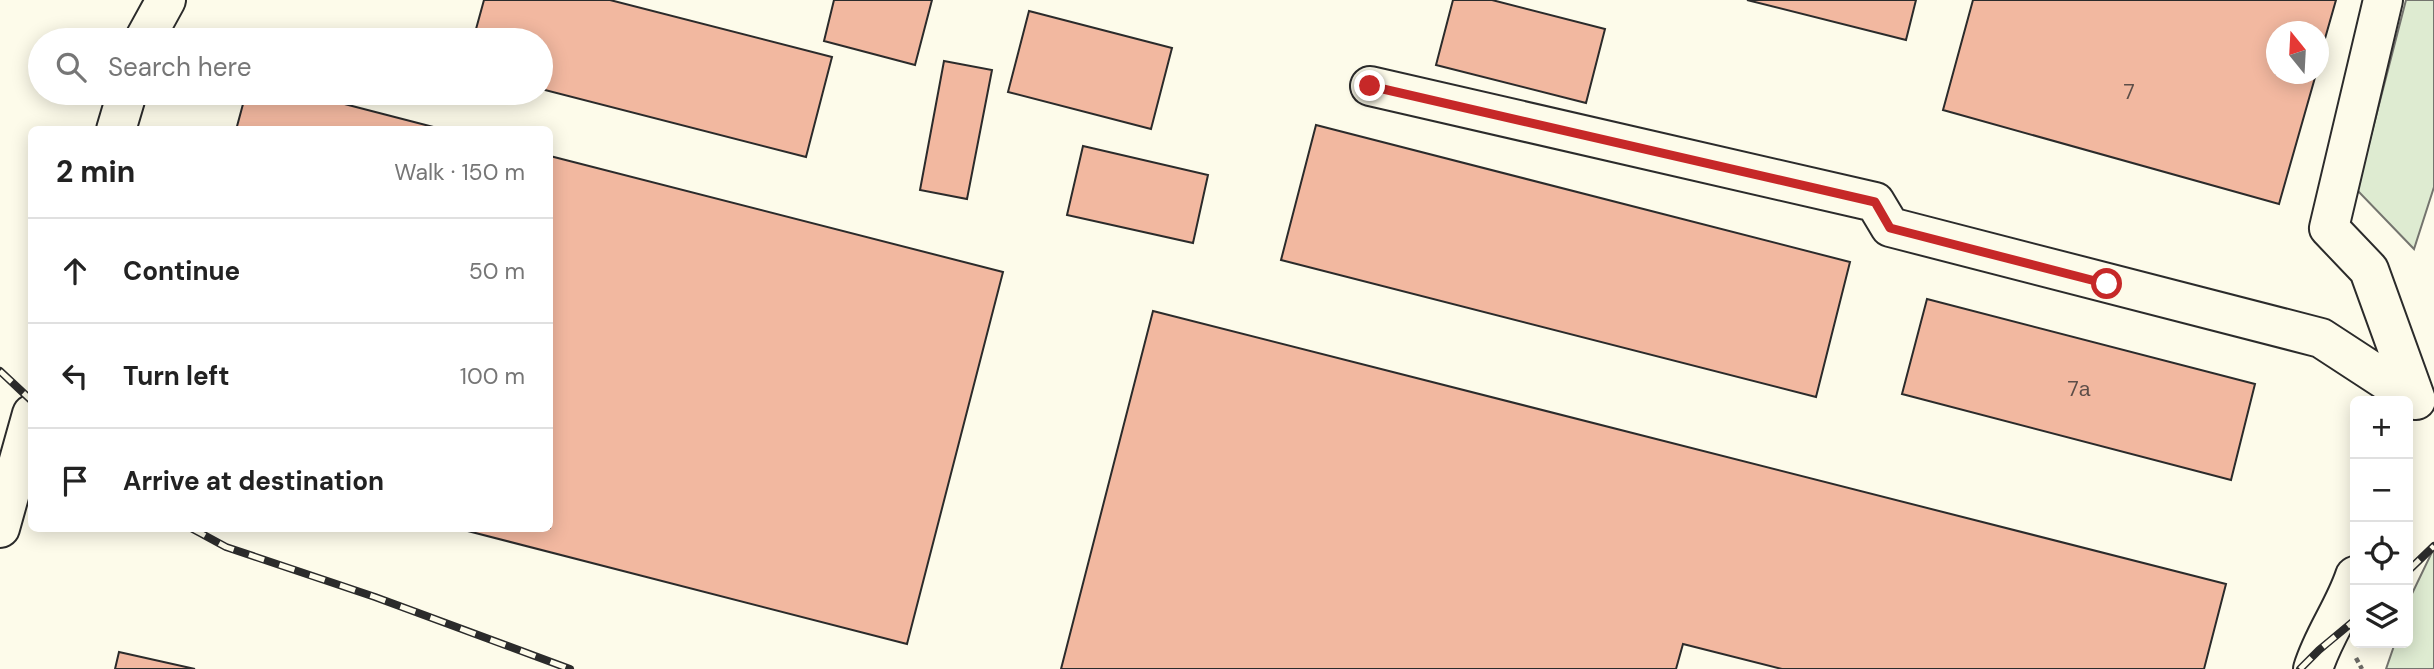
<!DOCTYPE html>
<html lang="en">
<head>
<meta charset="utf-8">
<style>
	:root { --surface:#fff; --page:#f2f2f2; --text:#222; --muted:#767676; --line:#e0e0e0 }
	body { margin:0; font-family:"DM Sans",sans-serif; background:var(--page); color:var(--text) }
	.controls { position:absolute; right:21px; bottom:21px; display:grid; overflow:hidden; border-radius:10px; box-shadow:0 4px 18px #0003 }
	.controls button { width:63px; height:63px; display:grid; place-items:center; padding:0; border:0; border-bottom:2px solid var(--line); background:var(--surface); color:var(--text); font:35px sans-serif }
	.compass { position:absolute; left:2266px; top:21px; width:63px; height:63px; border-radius:50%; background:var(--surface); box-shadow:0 4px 18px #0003; rotate:342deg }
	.stop { position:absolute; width:21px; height:21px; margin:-16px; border:5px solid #c62828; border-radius:50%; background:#fff }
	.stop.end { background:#c62828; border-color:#fff; box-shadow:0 2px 7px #0008 }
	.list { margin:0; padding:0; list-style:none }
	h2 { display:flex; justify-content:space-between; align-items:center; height:91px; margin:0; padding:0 28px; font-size:30px }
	h2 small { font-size:23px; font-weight:400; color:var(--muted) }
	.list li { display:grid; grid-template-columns:46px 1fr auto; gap:21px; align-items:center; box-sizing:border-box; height:105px; padding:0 28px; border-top:2px solid var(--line) }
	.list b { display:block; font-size:26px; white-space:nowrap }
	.list em { font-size:23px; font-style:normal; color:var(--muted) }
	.icon { flex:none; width:38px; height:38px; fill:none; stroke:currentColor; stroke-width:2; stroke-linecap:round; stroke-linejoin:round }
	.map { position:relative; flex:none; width:2434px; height:669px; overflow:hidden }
	.search { position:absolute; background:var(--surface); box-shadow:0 4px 18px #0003; left:28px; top:28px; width:525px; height:77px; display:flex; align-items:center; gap:18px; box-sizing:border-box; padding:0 24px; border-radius:38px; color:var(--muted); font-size:26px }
	.panel { position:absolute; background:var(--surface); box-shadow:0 4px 18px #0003; left:28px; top:126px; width:525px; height:406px; border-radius:10px }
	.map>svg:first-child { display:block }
	.green { fill:#deebd1; stroke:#74746e; stroke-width:2 }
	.building { fill:#f2b8a0; stroke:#2b2b2b; stroke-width:2 }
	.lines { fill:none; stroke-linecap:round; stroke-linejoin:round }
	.minor-casing { stroke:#2b2b2b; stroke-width:42 }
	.path { stroke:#6a6964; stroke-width:4.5; stroke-dasharray:5 3.5; stroke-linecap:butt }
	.minor { stroke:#fdfbea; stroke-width:38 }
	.rail-casing { stroke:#2b2b2b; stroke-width:8 }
	.rail { stroke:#fdfbea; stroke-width:5; stroke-dasharray:16; stroke-linecap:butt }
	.route { stroke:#c62828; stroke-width:9 }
	.labels { text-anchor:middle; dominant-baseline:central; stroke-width:5; stroke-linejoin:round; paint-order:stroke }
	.number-label { font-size:21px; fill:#5d4e48 }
</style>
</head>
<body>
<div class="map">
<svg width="2434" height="669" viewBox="0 0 2434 669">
	<rect width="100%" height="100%" fill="#fdfbea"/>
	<!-- green -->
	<path class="green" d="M2406 0H2434V187L2414 249 2357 190Z
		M2434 548V669H2386L2395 643H2408V602Z"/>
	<!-- building -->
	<path class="building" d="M484 0H610L832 57 806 157 541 89V40H473Z
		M834 0H932L915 65 824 41Z
		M1453 0H1492L1605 29 1586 103 1436 65Z
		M1747 0H1916L1906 40Z
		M1973 0H2336L2318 63V32H2276V74H2316L2279 204 1943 110Z
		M1029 11 1172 48 1151 129 1008 92Z
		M944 61 992 70 967 199 920 190Z
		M246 93H302L445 130H236Z
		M1316 125 1850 262 1816 397 1281 260Z
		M1083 146 1208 175 1193 243 1067 215Z
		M550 156 1003 272 907 644 456 528H550Z
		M1927 299 2255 384 2231 480 1902 394Z
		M1153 311 2226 584 2204 669H1782L1683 644 1676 669H1061Z
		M119 652 195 669H115Z"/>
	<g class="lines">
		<!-- minor casing -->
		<g class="minor-casing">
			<path id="minor" d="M2383 0 2329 228 2369 270 2416 400
				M144 40 166 0
				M1370 86 1875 202 1890 227 2321 338 2416 400
				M116 130 127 93
				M0 528 32 414
				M2313 669C2323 636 2344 609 2355 576"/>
		</g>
		<!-- path -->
		<path class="path" d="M2356 658 2362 669"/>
		<!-- minor -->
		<use href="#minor" class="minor"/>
		<!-- rail casing -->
		<g class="rail-casing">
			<path id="rail" d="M0 371 32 401
				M191 528 226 547 375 597 570 669
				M2408 571 2434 546
				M2300 669 2319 650 2355 620"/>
		</g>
		<!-- rail -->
		<use href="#rail" class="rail"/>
	</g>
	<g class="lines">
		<!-- route -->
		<path class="route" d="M1370 86 1875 202 1890 228 2107 284"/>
	</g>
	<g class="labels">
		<!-- number labels -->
		<g class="number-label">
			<text x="2129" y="92">7</text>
			<text x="2079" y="389">7а</text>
		</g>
	</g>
</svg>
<div class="controls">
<button>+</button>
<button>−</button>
<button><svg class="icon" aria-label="locate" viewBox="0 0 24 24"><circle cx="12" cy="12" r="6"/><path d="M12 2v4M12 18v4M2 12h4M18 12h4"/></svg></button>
<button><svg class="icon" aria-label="layers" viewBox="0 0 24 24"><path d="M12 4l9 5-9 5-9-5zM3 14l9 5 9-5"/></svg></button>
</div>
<svg class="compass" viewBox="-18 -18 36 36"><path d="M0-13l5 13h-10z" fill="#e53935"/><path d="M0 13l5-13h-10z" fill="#767676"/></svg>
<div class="stop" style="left:2107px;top:284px"></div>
<div class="stop end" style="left:1370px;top:86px"></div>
<div class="search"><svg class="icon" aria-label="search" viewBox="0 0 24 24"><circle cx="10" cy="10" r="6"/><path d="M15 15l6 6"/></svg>Search here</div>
<section class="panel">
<h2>2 min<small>Walk · 150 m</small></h2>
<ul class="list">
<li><svg class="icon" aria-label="ahead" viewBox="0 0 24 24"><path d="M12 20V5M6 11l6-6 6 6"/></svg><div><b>Continue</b></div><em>50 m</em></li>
<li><svg class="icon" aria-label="left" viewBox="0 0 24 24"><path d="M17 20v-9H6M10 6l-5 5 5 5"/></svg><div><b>Turn left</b></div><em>100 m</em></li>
<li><svg class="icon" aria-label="arrive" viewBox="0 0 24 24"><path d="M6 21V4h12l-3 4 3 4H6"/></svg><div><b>Arrive at destination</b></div></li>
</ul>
</section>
</div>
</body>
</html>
